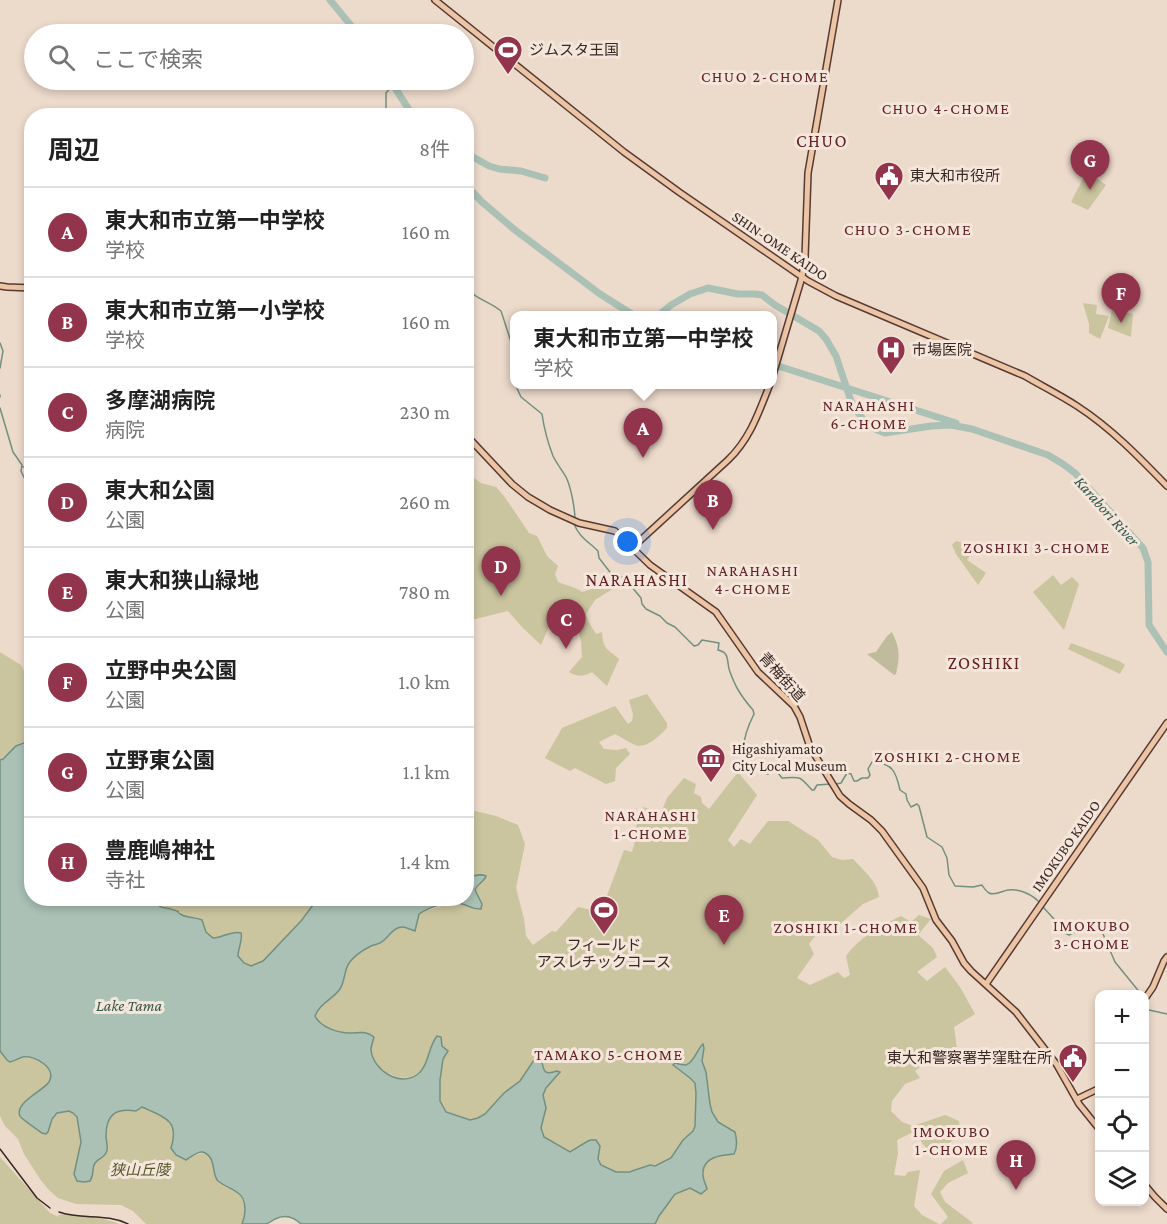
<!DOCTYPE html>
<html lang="ja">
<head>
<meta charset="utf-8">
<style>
	:root { --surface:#fff; --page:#f2f2f2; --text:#222; --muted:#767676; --line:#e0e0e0; --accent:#93344d }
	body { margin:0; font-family:"Crimson Pro","Noto Sans JP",serif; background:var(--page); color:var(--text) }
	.controls { position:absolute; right:18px; bottom:18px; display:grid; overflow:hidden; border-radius:12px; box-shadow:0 3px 9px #0003 }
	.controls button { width:54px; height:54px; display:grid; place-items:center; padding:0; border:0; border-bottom:2px solid var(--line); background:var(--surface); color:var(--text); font:30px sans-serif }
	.you { position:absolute; left:628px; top:542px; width:21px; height:21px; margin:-15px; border:4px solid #fff; border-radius:50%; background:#1a73e8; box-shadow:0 0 0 9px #1a73e833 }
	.badge { display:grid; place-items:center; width:39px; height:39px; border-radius:50%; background:var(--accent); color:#fff; font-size:20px; font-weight:700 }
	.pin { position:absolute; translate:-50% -50px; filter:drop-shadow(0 2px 3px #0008) }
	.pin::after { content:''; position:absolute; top:32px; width:21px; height:18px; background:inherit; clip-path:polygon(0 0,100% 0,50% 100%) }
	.popup { position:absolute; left:510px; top:311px; width:267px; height:78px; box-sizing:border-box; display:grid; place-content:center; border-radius:12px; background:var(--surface); filter:drop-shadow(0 2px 4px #0005); font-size:20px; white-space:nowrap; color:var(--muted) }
	.popup b { font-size:22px; color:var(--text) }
	.popup::after { content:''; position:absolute; left:50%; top:100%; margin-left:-12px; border:12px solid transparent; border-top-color:var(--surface) }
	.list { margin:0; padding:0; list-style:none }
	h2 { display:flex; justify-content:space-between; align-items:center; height:78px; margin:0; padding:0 24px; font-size:26px }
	h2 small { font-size:20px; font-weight:400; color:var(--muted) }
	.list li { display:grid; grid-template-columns:39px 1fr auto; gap:18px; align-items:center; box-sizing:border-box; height:90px; padding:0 24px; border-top:2px solid var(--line) }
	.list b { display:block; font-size:22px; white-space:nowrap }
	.list p { margin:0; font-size:20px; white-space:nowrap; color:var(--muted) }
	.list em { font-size:20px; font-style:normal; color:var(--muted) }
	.icon { flex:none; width:33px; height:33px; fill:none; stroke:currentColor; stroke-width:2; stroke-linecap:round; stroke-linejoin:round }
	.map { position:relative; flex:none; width:1167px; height:1224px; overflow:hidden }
	.search { position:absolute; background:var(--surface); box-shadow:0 3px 9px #0003; left:24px; top:24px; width:450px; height:66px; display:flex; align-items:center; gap:15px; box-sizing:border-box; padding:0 21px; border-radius:33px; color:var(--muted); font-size:22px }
	.panel { position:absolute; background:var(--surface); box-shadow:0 3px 9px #0003; left:24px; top:108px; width:450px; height:798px; border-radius:24px }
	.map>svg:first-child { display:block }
	.green { fill:#cac49f }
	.cemetery { fill:#c0bb9d }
	.water { fill:#abc1b5; stroke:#729080; stroke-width:1.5 }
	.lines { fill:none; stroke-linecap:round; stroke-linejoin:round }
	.stream { stroke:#729080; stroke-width:1.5 }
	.river { stroke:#abc1b5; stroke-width:7 }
	.major-casing { stroke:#573b33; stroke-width:8 }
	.major { stroke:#ecc4a6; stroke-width:5 }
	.tram { stroke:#3a2822; stroke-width:1.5 }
	.labels { text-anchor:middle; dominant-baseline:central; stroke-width:6; stroke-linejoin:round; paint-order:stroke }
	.poi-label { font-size:15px; fill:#3a2822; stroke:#f4e6da; text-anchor:start }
	.street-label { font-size:15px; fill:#3a2822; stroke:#f4e6da }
	.park-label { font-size:15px; font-style:italic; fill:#55552a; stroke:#f4e6da }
	.neighbourhood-label { font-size:16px; letter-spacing:1.5px; fill:#642427; stroke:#f4e6da }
	.water-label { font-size:16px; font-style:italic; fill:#33584c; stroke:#f4e6da }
	.quarter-label { font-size:18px; letter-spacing:1.5px; fill:#642427; stroke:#f4e6da }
</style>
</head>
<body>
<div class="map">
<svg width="1167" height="1224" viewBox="0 0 1167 1224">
	<rect width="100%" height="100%" fill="#ecdacb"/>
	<!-- green -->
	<path class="green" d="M1087 171 1106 185 1088 210 1071 202Z
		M1083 303 1097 305 1096 314 1109 316 1100 339 1089 333V324Z
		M1112 310 1133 314 1131 337 1108 328Z
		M466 472 481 483 496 487 504 496 529 533 537 536 547 556 558 566 555 574 558 582C567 586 574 586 582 592L595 588 605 578 614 588 595 600 586 614 588 621 596 634 602 632C603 650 607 648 619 659L607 686 592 672C584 677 577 677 569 672L582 657 581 641 578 630H564L558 633 551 624H550L541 645 522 627 508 611 467 621Z
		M956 541 976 546 967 560 986 573 978 585 956 554 952 545Z
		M1053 575 1061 585 1072 577 1079 584 1064 630 1033 592Z
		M1071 643 1119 661 1125 665 1120 674 1068 649Z
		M0 652 21 665 25 673 32 705 31 747 29 743 23 742 20 743 0 760Z
		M647 694 667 723V728C659 736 645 751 633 744 626 741 622 737 615 734L599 742 604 749 617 750 626 748 630 754 616 768 615 781 606 784 575 768 570 771 545 758 562 728 615 706 628 724 632 721 633 714 629 700Z
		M738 772 757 795 728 840 734 847 741 839 750 844 768 821H788L818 840 832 857 842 860 853 859C864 871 877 881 879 897L863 904 840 924 827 921 809 944 814 954 797 978 810 985 838 972 844 978 850 975 846 956C859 937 881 926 901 916L911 922 919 915 931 919 918 935 933 948 937 957 917 972 927 981 945 967 960 987 975 1014 954 1027 957 1049 931 1059 915 1071 920 1078 905 1084 892 1101 891 1111 902 1122 913 1126 945 1115 959 1121 960 1131 947 1146 953 1151 948 1157C930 1154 922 1148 917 1130L897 1140 898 1153 894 1175 905 1176 908 1172 920 1170 914 1206 922 1215 939 1224H655L659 1216 675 1194 690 1188 701 1194 707 1189C696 1157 713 1160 737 1148 737 1123 722 1133 714 1115 707 1102 710 1086 706 1072 705 1067 702 1063 702 1058 702 1053 704 1049 703 1044 697 1049 694 1063 686 1065 682 1065 679 1064 675 1063L674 1066C681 1071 692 1076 695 1084 697 1090 697 1120 695 1126 694 1133 687 1135 683 1140 678 1146 676 1154 670 1159 663 1164 656 1164 648 1166 632 1170 609 1180 598 1159L600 1149 588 1141 570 1152 544 1137 541 1128 546 1108 542 1095 545 1088 560 1072 557 1071C545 1075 542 1071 542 1059L537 1057 521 1081 504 1093 488 1111 478 1118 470 1120 446 1112 441 1104 439 1097 440 1080 443 1059 448 1051 442 1046 430 1049C426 1071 412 1085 390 1074 385 1072 381 1071 378 1067 374 1062 371 1055 371 1049 371 1043 374 1040 373 1035 369 1034 366 1033 363 1032 358 1032 353 1033 349 1033 337 1032 320 1027 315 1016L321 1005 340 988 344 981 347 967 354 957 371 946 380 943 391 933 398 928 403 927 414 932 417 917 421 912 456 902 477 910 481 909C484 902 478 897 475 891L477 886 485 879 482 874 467 878V809L496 816 518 825 525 844 516 888 524 919 526 936 533 945 552 931 556 932 578 907 601 912 624 850 632 852 635 841 631 840 643 807 661 813 667 798 684 778 696 784 694 793 701 797 702 803 709 809Z
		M312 898 313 903 312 908 301 921 263 961 251 966 244 963 238 956 241 933C232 930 223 938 213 938 204 932 205 924 200 920 195 916 191 918 186 917 179 915 183 915 178 911 167 904 163 914 154 899Z
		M0 1051 7 1060C21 1058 42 1054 49 1071 51 1076 51 1080 47 1084 39 1094 27 1099 19 1110L30 1123 42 1133 57 1113 69 1111C93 1123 72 1161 76 1179 82 1183 86 1183 92 1179 96 1168 89 1165 102 1158 104 1152 106 1145 106 1138 107 1133 106 1128 107 1123 111 1109 124 1110 136 1111L142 1107C159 1115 181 1121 173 1144L188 1159C202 1150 211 1150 215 1169 215 1169 216 1177 216 1178 223 1193 242 1185 244 1206 245 1212 244 1218 242 1224H146L133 1211 121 1205 76 1204 58 1198 48 1189 40 1179 24 1154 18 1139 5 1126 0 1116Z
		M0 1157 50 1213 59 1217 58 1215C72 1213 106 1218 119 1224H0Z
		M963 1160 968 1173 948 1183 940 1192 945 1202 973 1223 971 1224H941L948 1217 931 1194 944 1171Z"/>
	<!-- cemetery -->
	<path class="cemetery" d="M892 632C900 648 900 657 896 674L894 675 867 654 876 652 887 636Z"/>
	<!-- water -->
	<path class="water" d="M26 742 32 747 31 755 28 767 31 772V787L26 795 29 800 31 802 32 898 154 899C161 911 163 906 174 910 183 913 174 911 182 915 188 918 195 917 202 920L206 932 213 938C223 938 232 930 241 933 243 940 238 948 238 956L244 963 251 966 263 961 301 921 313 905 312 899 466 898 467 878C473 876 480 873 486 876 484 882 477 884 475 890L482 904 481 909C474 910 470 906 462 904 450 900 429 907 419 914L415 931C411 930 406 927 402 927 394 927 389 936 383 941 380 944 376 944 371 946 363 950 354 956 349 963 344 971 345 981 340 989 332 1000 320 1003 315 1016 320 1027 338 1033 350 1033 359 1033 366 1030 374 1037 373 1041 371 1046 371 1050 373 1070 400 1088 418 1074 429 1065 428 1047 437 1036L441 1037 442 1046 448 1051 443 1059 440 1080V1101L446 1112 470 1120 478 1118 485 1114 504 1093 520 1081 534 1060 537 1057H540C545 1066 540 1077 557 1071L560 1072 546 1088 543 1095 546 1108 541 1128 544 1137 570 1152 588 1141 591 1140H596L600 1146 598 1159 601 1165 616 1172H629L650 1165 655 1166 671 1158 683 1140 693 1131 695 1126 696 1093 695 1083 690 1078 673 1065 675 1063C678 1064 682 1065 686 1065 694 1063 697 1049 703 1044L704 1048 702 1061 706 1072 710 1104 712 1112 718 1122 735 1132C737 1140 738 1147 734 1154 721 1155 702 1157 703 1174 703 1180 706 1185 707 1189L701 1194 690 1188 675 1194 659 1216 655 1224H301C294 1217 285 1214 275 1219 272 1221 269 1223 266 1224 260 1224 249 1224 242 1224 246 1215 247 1199 238 1193 232 1188 225 1187 218 1181 211 1174 217 1157 203 1152 197 1151 191 1157 186 1160L176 1155 171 1148C180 1120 164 1117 142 1107L136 1111C116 1108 106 1114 106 1136 106 1140 108 1146 107 1150 106 1158 98 1158 95 1163 91 1169 95 1174 90 1181L84 1182 77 1181 74 1174 81 1142 77 1117 73 1113 69 1111 57 1113 52 1119 48 1132 46 1134 42 1133C38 1130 20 1118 20 1116 14 1103 43 1091 49 1082 57 1068 35 1055 23 1057 19 1058 15 1061 10 1062L7 1060 0 1051V760L3 759 16 746Z"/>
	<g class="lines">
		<!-- stream -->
		<path class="stream" d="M386 116V93L393 85
			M466 288C477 300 489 301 501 311L514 351
			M0 343 3 351 0 368
			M515 384 521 397 542 414C544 428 548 443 553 456 557 464 562 470 566 477 571 487 575 509 575 520
			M0 395V397
			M0 408 13 452 22 465 21 471 32 494
			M22 466 25 468 32 467
			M574 524C579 537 589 542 598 551L599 558 613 576 622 577 626 580 641 598 642 604 646 609 660 616 667 623 675 627 694 646 698 645 702 640 719 643 718 650C721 651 725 652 726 655 728 658 728 665 729 669 735 687 741 696 753 710L754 714C748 726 742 740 744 753L760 771 768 774 772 768H774L782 778C803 777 799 776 812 790H814L817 785 831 784
			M836 784 841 783 847 773 851 774 854 781H857L862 778H868L870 775 868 769 872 762C893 763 896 772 900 790L906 794 907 800 911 807 917 804 919 806 927 837 942 847 947 858 949 875 955 886 973 887 982 885C983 887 987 892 989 893 995 896 1002 891 1008 890 1019 888 1033 895 1040 903
			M1043 907 1054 919 1060 923 1065 933 1069 935 1093 923H1097L1100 927 1115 962 1141 994
			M1145 1003 1149 1010 1167 1014"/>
		<!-- river -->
		<path class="river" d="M330 0 358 34
			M390 80 413 116
			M466 153 489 166 499 169 521 171 545 178
			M466 185 482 202 515 230 600 294 635 316
			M658 316 671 305 690 294 708 288 738 294H755L762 295 775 305 819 331 826 339 836 356 851 401 857 411 863 419 877 430 885 433 931 426 951 425 972 429 1048 455 1063 464 1075 473 1143 548 1148 562 1149 625 1167 652
			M772 364 956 423"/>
		<!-- major casing -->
		<g class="major-casing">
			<path id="major" d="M435 0 624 152 679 192 808 281 836 296 1025 376C1042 386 1060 395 1077 406 1111 428 1139 457 1167 486
				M0 286 7 287 32 288
				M772 378 802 277 805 257 808 173 838 0
				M466 435 512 484 528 497 550 510 579 523 615 531 650 565 716 612 758 672 794 706 800 717 810 747 840 796 849 804 871 820 882 831 923 888 936 920 952 941 964 963 971 971 1016 1012 1057 1065 1079 1104 1100 1130
				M633 547 728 460C750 439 759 412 770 384
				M986 984 1167 723
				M1144 1000 1153 987 1164 961 1167 957
				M1077 1099 1100 1088
				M1144 1184 1155 1197 1167 1209"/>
		</g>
		<!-- major -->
		<use href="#major" class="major"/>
		<!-- tram -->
		<path class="tram" d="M0 1149 37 1198 50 1208
			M59 1212C82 1220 106 1213 128 1224"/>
	</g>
	<!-- icons -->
	<defs>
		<g id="stadium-pin" transform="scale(1.5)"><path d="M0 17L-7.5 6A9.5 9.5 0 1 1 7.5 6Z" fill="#93344d" stroke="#f4e6da"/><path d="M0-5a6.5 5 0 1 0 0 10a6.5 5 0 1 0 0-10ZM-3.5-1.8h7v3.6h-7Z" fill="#fff"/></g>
		<g id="civic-pin" transform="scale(1.5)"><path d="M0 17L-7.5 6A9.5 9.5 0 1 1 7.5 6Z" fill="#93344d" stroke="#f4e6da"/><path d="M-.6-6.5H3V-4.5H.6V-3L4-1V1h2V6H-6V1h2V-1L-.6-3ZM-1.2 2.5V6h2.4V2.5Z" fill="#fff"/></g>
		<g id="hospital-pin" transform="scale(1.5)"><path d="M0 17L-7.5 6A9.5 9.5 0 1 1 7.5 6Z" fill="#93344d" stroke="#f4e6da"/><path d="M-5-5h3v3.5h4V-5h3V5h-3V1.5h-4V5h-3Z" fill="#fff"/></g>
		<g id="museum-pin" transform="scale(1.5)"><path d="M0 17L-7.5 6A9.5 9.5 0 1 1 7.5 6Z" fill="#93344d" stroke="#f4e6da"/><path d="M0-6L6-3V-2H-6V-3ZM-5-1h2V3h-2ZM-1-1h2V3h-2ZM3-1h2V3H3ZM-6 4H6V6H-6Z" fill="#fff"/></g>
	</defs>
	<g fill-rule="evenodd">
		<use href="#stadium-pin" x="508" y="50"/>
		<use href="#civic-pin" x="889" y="176"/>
		<use href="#hospital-pin" x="891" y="350"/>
		<use href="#museum-pin" x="711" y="758"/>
		<use href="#stadium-pin" x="604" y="910"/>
		<use href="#civic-pin" x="1073" y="1058"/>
	</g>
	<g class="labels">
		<!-- poi labels -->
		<g class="poi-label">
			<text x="529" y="50">ジムスタ王国</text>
			<text x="910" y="176">東大和市役所</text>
			<text x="912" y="350">市場医院</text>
			<text x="732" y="749">Higashiyamato<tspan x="732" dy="17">City Local Museum</tspan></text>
			<text x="604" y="945" text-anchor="middle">フィールド<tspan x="604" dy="17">アスレチックコース</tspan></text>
			<text x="1052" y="1058" text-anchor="end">東大和警察署芋窪駐在所</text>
		</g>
		<!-- street labels -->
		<g class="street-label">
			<text transform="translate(780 246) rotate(34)">SHIN-OME KAIDO</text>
			<text transform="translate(782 677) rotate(48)">青梅街道</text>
			<text transform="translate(1066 846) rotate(-55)">IMOKUBO KAIDO</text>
		</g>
		<!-- park labels -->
		<g class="park-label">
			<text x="140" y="1170">狭山丘陵</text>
		</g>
		<!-- neighbourhood labels -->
		<g class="neighbourhood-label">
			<text x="765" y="76">CHUO 2-CHOME</text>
			<text x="946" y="108">CHUO 4-CHOME</text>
			<text x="908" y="229">CHUO 3-CHOME</text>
			<text x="869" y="405">NARAHASHI<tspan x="869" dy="18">6-CHOME</tspan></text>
			<text x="1037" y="547">ZOSHIKI 3-CHOME</text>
			<text x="753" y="570">NARAHASHI<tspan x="753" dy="18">4-CHOME</tspan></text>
			<text x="948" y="756">ZOSHIKI 2-CHOME</text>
			<text x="651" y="815">NARAHASHI<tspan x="651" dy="18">1-CHOME</tspan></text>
			<text x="1092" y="925">IMOKUBO<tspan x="1092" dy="18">3-CHOME</tspan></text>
			<text x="846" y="927">ZOSHIKI 1-CHOME</text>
			<text x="609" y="1054">TAMAKO 5-CHOME</text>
			<text x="952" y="1131">IMOKUBO<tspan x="952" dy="18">1-CHOME</tspan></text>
		</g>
		<!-- water labels -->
		<g class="water-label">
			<text transform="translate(1107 511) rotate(48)">Karabori River</text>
			<text x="129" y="1005">Lake Tama</text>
		</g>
		<!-- quarter labels -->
		<g class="quarter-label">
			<text x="822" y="141">CHUO</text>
			<text x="637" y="580">NARAHASHI</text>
			<text x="984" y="663">ZOSHIKI</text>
		</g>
	</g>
</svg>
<div class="controls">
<button>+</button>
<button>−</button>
<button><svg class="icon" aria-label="locate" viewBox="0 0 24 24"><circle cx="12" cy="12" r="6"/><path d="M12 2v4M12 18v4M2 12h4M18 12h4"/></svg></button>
<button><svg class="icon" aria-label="layers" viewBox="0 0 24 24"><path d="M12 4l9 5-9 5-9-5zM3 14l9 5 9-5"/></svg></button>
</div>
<div class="you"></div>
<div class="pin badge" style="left:643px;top:458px">A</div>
<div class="popup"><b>東大和市立第一中学校</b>学校</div>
<div class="pin badge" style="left:713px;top:530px">B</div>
<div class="pin badge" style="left:566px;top:649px">C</div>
<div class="pin badge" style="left:501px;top:596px">D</div>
<div class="pin badge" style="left:724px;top:945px">E</div>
<div class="pin badge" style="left:1121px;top:323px">F</div>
<div class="pin badge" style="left:1090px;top:190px">G</div>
<div class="pin badge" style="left:1016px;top:1190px">H</div>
<div class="search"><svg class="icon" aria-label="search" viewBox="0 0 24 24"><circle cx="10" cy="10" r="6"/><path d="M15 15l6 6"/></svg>ここで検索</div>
<section class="panel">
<h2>周辺<small>8件</small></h2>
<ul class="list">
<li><span class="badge">A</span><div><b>東大和市立第一中学校</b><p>学校</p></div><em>160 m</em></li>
<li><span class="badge">B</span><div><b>東大和市立第一小学校</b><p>学校</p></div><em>160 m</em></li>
<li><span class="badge">C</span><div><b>多摩湖病院</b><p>病院</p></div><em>230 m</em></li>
<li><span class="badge">D</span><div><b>東大和公園</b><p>公園</p></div><em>260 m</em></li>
<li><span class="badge">E</span><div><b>東大和狭山緑地</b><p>公園</p></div><em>780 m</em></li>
<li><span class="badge">F</span><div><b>立野中央公園</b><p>公園</p></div><em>1.0 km</em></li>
<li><span class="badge">G</span><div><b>立野東公園</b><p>公園</p></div><em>1.1 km</em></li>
<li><span class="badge">H</span><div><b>豊鹿嶋神社</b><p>寺社</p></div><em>1.4 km</em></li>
</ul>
</section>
</div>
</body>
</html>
